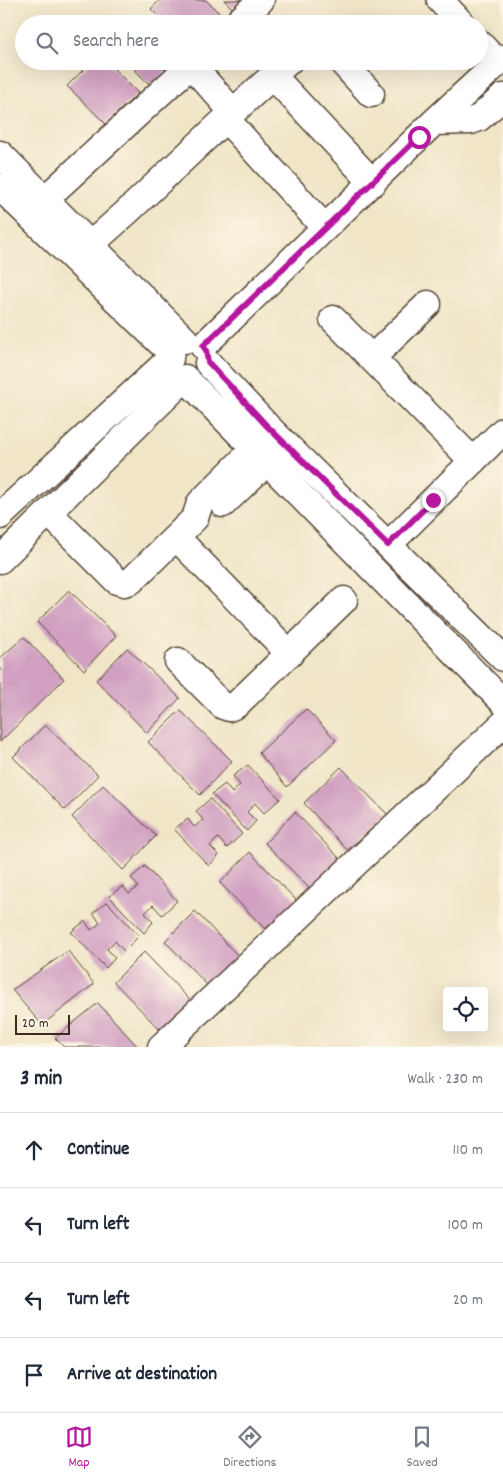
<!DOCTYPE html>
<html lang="en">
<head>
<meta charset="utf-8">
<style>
	:root { --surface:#fff; --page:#f2f2f3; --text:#1f2937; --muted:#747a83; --line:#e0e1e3; --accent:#b5179e }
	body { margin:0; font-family:Dekko,sans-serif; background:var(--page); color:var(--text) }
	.controls { position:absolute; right:15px; bottom:15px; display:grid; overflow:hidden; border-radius:5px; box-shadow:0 5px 20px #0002 }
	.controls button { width:45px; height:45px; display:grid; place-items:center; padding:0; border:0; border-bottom:1px solid var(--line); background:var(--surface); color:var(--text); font:25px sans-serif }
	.scale { position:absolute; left:15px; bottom:12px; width:55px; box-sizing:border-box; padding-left:5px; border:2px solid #3b2a1e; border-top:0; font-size:14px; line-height:18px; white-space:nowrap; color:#3b2a1e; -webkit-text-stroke:4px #fcf5e5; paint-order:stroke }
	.stop { position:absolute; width:15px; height:15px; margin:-11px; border:4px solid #b5179e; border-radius:50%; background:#fff }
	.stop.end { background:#b5179e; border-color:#fff; box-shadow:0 1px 5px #0008 }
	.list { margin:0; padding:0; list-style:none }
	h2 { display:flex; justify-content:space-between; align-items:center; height:65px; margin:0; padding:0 20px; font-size:21px }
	h2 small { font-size:16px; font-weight:400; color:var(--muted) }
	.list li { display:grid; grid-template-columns:32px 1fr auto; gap:15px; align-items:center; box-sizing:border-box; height:75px; padding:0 20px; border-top:1px solid var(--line) }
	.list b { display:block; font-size:19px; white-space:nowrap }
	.list em { font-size:16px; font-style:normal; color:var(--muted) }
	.icon { flex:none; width:28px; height:28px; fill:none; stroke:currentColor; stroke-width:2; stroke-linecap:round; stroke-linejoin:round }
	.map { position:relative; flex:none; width:503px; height:1047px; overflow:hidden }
	.search { position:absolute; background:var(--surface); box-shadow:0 5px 20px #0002; left:15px; right:15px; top:15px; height:55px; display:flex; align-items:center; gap:12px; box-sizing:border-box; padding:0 18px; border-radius:28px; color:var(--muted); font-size:19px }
	.sheet { height:365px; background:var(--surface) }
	nav { display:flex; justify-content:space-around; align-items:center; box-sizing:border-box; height:70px; border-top:1px solid var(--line); background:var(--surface); font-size:14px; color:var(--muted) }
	nav a { display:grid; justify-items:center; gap:2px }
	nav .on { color:var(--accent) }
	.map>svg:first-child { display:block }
	.building { fill:#d09fc1 }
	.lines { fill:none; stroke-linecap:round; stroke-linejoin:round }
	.minor-casing { stroke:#564637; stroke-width:29 }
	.minor { stroke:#fff; stroke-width:26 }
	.route { stroke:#b5179e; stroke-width:6 }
</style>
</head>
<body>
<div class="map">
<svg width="503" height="1047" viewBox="0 0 503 1047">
	<rect width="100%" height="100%" fill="#fcf5e5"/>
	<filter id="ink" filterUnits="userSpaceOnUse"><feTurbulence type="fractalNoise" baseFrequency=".02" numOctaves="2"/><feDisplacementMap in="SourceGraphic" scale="10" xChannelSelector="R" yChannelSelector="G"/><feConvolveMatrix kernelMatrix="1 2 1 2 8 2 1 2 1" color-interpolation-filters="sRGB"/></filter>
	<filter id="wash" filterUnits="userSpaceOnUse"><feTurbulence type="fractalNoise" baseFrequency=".0096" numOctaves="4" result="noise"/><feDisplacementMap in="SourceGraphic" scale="20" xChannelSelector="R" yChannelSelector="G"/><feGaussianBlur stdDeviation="1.12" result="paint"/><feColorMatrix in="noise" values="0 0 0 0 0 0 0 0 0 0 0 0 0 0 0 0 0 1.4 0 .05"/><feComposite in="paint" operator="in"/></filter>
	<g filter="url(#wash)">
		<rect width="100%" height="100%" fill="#f0e5c7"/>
		<g id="blocks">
			<!-- building -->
			<path class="building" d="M160 0H206L222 16 215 24H166L151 9Z
				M224 0H241L232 8Z
				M144 16 151 24H136Z
				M92 61H106L138 93 106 124 67 86Z
				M126 61H176L151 86Z
				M69 590 116 636 84 670 37 622Z
				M24 637 64 679 0 742V658Z
				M127 648 180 698 147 733 96 680Z
				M306 709 336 740 287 787 259 753Z
				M180 710 232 761 200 795 148 742Z
				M45 725 98 775 65 810 13 757Z
				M248 765 280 799 264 813 255 803 247 812 256 821 247 831 212 794 225 784 232 793 240 785 233 776Z
				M341 767 388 815 347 850 304 803Z
				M103 785 156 836 123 870 72 817Z
				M210 799 242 834 227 848 218 838 210 846 219 855 209 866 174 829 188 819 194 827 203 820 196 811Z
				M295 812 342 861 310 889 265 843Z
				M250 852 297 901 265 929 220 883Z
				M145 866 177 901 162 915 153 905 145 913 153 922 144 933 109 896 123 886 129 894 138 887 131 878Z
				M107 902 139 936 124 951 115 941 107 949 115 958 106 968 71 932 85 921 91 930 100 923 93 913Z
				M195 911 242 960 210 988 165 941Z
				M68 951 94 984 42 1025 12 990Z
				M144 952 191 1001 159 1029 114 982Z
				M98 1003 138 1047H64L55 1038Z"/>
		</g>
	</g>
	<g filter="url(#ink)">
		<use href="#blocks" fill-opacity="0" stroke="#564637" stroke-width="1"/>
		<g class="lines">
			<!-- minor casing -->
			<g class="minor-casing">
				<path id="minor" d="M440 0 462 24
					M236 24 261 0
					M479 43 498 63
					M341 61 371 94
					M191 65 233 112 289 61
					M273 76 373 183
					M226 119 325 228
					M434 122 471 121 479 118 503 97
					M0 154 185 340
					M0 187 171 353
					M45 199 195 61
					M90 245 128 211 233 112
					M333 319 473 461
					M203 346 434 122 503 58
					M372 358 428 304
					M208 363 266 425 503 658
					M223 504 267 462
					M49 513 117 581 124 583 131 581 195 518 200 503 254 449
					M0 516 170 359
					M176 537 290 654
					M388 545 503 431
					M0 560 185 378 503 702
					M178 661 223 706 229 708 236 705 344 600
					M161 1047 503 724"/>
			</g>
			<!-- minor -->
			<use href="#minor" class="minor"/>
		</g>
	</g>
	<g class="lines" filter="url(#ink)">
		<!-- route -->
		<path class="route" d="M419 137 203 346 206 350 208 362 266 425 388 545 433 500"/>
	</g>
</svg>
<div class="controls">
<button><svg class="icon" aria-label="locate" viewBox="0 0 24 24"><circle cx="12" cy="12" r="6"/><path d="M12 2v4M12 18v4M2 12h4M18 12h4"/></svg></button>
</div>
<div class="scale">20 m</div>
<div class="stop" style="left:419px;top:137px"></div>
<div class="stop end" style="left:433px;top:500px"></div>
<div class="search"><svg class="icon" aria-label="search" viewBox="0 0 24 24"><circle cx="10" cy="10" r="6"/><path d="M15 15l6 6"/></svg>Search here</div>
</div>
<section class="sheet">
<h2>3 min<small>Walk · 230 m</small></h2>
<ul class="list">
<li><svg class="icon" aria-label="ahead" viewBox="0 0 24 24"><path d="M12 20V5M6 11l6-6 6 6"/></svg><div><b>Continue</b></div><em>110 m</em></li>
<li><svg class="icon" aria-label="left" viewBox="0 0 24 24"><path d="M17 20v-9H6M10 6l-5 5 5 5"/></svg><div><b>Turn left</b></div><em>100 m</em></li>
<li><svg class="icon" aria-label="left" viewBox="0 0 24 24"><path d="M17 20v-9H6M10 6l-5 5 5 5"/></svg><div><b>Turn left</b></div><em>20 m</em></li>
<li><svg class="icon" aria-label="arrive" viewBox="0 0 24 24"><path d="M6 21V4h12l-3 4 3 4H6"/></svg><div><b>Arrive at destination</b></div></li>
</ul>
</section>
<nav>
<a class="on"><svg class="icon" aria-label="map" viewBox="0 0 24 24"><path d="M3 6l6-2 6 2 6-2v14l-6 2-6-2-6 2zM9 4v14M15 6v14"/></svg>Map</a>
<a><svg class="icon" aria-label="directions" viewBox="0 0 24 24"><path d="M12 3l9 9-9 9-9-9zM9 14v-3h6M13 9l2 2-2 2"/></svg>Directions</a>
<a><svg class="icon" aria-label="saved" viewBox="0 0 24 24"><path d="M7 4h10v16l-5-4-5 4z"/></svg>Saved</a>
</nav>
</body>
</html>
